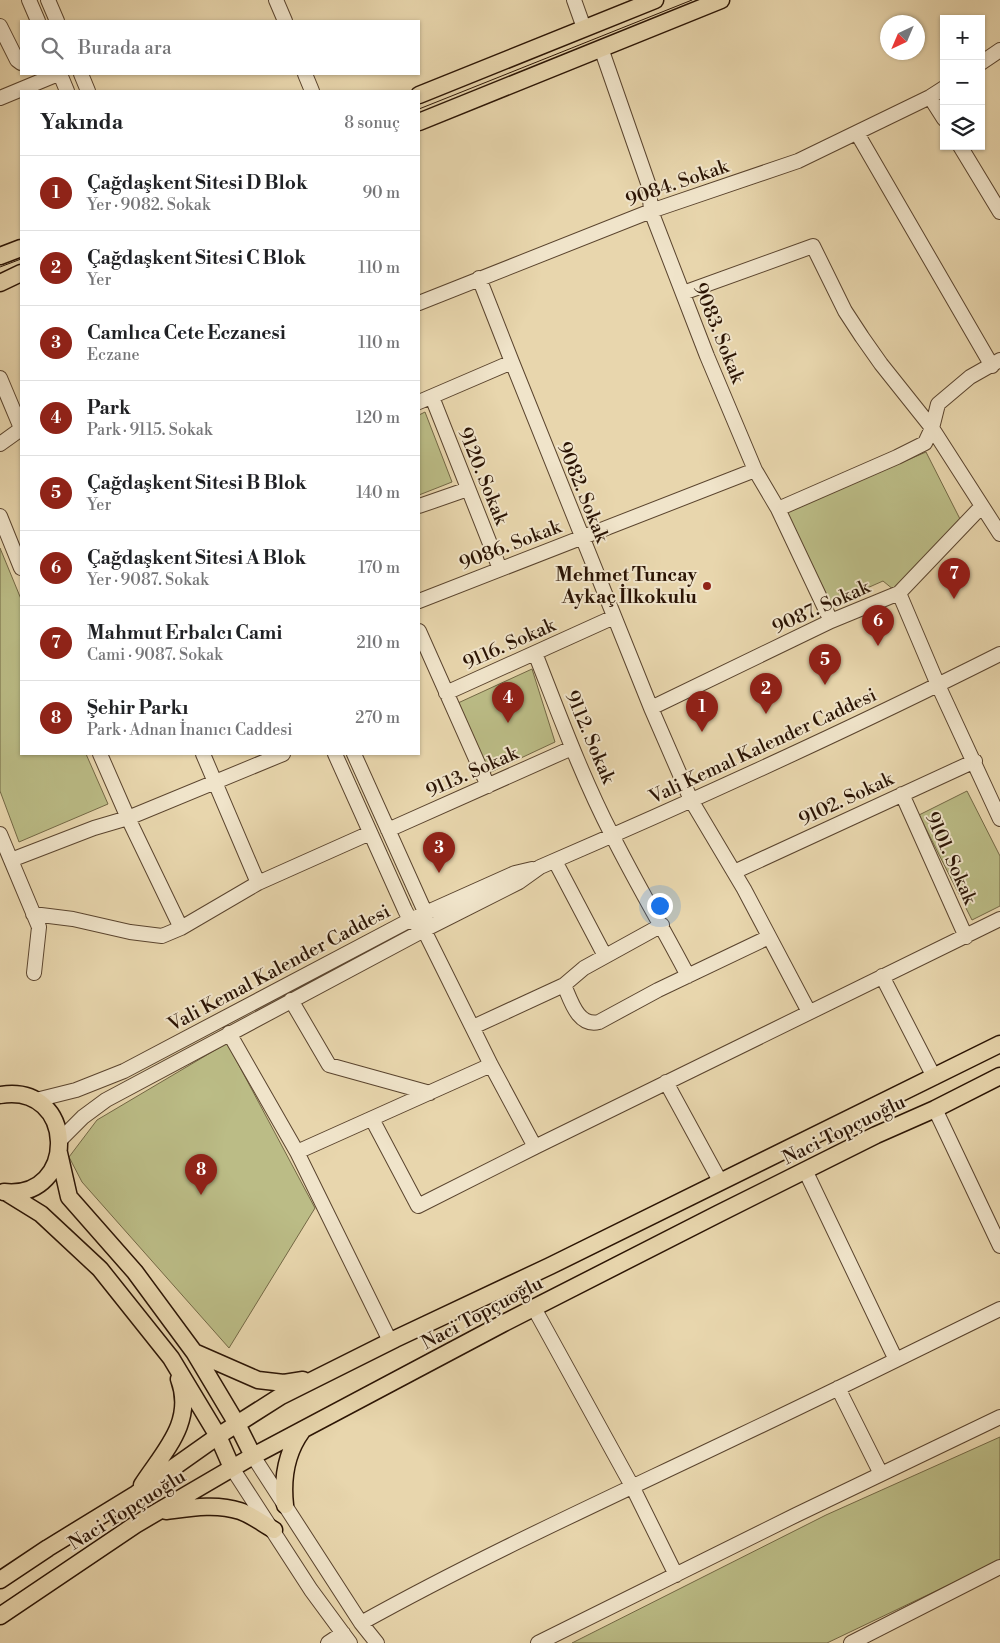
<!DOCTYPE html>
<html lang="tr">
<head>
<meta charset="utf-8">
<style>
	:root { --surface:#fff; --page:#f2f2f2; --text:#202124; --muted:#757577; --line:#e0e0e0; --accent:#8f2418 }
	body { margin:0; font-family:"Libre Bodoni",serif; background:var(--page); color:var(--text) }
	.controls { position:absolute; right:15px; top:15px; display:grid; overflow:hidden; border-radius:0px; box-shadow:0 1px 4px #0004 }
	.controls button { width:45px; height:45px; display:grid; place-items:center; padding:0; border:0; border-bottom:1px solid var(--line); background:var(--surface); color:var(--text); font:25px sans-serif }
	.compass { position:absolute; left:880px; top:15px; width:45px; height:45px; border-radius:50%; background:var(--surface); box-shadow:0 1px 4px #0004; rotate:224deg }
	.you { position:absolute; left:659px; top:905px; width:18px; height:18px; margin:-12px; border:4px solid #fff; border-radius:50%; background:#1a73e8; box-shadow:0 0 0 8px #1a73e833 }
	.badge { display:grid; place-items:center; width:32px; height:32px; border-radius:50%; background:var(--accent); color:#fff; font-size:16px; font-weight:700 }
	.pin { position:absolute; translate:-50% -41px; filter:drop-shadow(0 1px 2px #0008) }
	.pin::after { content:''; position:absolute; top:26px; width:18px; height:15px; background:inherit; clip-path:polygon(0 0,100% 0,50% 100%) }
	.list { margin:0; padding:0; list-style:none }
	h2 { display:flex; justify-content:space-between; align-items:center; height:65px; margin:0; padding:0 20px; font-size:21px }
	h2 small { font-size:16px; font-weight:400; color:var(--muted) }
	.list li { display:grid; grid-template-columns:32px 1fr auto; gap:15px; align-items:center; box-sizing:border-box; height:75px; padding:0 20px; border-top:1px solid var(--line) }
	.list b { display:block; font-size:19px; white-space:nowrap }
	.list p { margin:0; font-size:16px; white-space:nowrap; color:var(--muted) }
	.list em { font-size:16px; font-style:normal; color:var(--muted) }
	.icon { flex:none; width:28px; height:28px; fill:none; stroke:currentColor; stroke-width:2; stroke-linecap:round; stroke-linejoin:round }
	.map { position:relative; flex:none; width:1000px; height:1643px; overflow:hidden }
	.search { position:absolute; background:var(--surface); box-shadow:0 1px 4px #0004; left:20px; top:20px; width:400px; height:55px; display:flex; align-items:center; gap:12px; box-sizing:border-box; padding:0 18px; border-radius:0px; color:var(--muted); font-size:19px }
	.panel { position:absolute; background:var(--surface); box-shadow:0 1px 4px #0004; left:20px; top:90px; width:400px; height:665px; border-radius:0px }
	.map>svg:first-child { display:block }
	.green { fill:#bbbc86; stroke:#736845 }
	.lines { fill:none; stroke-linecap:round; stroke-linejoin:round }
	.minor-casing { stroke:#5a442e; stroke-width:16 }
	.major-casing { stroke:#2b1404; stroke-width:19 }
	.minor { stroke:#f0e4ca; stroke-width:14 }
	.major { stroke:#e8d6ad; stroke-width:16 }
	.tram { stroke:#2b1404; stroke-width:1 }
	.poi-dot { fill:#8f2418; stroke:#f0e4ca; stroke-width:2 }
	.labels { text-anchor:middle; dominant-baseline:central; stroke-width:4; stroke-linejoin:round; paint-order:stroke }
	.street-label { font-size:19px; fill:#2b1404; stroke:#f0e4ca }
	.poi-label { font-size:19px; font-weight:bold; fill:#2b1404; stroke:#f0e4ca; text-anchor:end }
</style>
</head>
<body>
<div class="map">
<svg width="1000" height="1643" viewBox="0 0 1000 1643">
	<rect width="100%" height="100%" fill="#e8d6ad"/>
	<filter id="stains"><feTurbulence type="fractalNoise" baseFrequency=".004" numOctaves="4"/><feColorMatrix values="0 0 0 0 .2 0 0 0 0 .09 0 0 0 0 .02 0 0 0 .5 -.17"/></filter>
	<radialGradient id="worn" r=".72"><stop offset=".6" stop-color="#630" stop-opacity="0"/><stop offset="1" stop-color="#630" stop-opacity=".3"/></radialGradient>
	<!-- green -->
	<path class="green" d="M425 412 452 482 419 495V415Z
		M926 452 960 519 894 590 883 581 831 604 787 512Z
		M0 548 21 599V754H86L108 804 19 842 0 791Z
		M532 669 555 742 489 773 458 703Z
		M967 791 1000 856V906L972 920 919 815Z
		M227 1043 315 1208 229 1348 82 1182 69 1157 97 1120Z
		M1000 1437V1560L986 1567 827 1643H572L826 1515Z"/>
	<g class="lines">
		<!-- minor casing -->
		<g class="minor-casing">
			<path id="minor" d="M29 0 38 21
				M48 0 57 21
				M276 0 285 21
				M574 0 584 28
				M0 26 17 60 21 63
				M601 48 649 186 651 211 707 356 755 470 778 509 831 621
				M981 63 1000 50
				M60 74 67 91
				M81 74 88 91
				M305 74 312 91
				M930 97 944 119
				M0 98 58 74
				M857 133 992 366
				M960 146 1000 212
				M479 278 512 362 651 708 691 800 744 889 809 1012
				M683 293 813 246 845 311 862 337 881 364 932 428 1000 534
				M419 303 651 211 798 161 930 97 944 88
				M0 378 21 428
				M432 397 500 569
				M419 402 512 362
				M0 444 21 429
				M419 506 468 489
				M778 509 897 457 925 443 932 428 938 404 970 377 1000 360
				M0 516 21 568
				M899 593 938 685 1000 819
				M419 601 755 470
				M419 631 488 786
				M535 653C559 714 582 777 612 835 636 883 663 928 688 976
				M446 693 614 617
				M651 708 831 621 899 593 982 506
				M100 754 128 818 181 928
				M203 754 258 883
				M335 754 405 910 410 920 424 930 491 1065 535 1147 1000 919
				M354 754 426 914 425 921
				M902 794 966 937
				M388 830 572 748
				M0 834 39 927 34 973
				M11 860 94 828 128 818 283 754
				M555 861 605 956
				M734 872 975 761
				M33 914 73 919 130 932 162 936 181 928 258 883 370 833
				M882 976 934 1077
				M564 985 584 968 662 925
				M291 1000 329 1065 430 1093
				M473 1027 564 985C571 1001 578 1027 599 1022L658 990 769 937
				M229 1033 297 1152 390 1341
				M666 1082 720 1181
				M36 1100 76 1090 124 1071 410 920 515 873 532 869
				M935 1109 1000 1246
				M372 1119 418 1206 535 1147
				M60 1140 83 1117 106 1100 424 930 519 882 540 867C695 800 849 730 1000 654
				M297 1152 491 1065
				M805 1170 896 1360
				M534 1308 632 1486 676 1575
				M838 1388 881 1474
				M253 1456 361 1623 377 1643
				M232 1468 311 1590 350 1643
				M361 1623C485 1554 614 1496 741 1435 828 1394 914 1351 1000 1309
				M328 1643 343 1633
				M538 1643 796 1515 1000 1417
				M851 1643 1000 1567"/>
		</g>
		<!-- major casing -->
		<g class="major-casing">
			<path id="major" d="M419 95 655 0
				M419 122 721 0
				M0 256 21 248
				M0 283 21 273
				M0 1095C77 1082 79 1200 4 1192
				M59 1153 69 1197 135 1272 194 1352 237 1424 253 1456
				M7 1193 41 1214 100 1269 171 1358 218 1436 232 1468
				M194 1352 258 1380 284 1383 303 1380
				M142 1485C164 1451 195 1422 179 1379
				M285 1505C282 1478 286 1453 302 1431
				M166 1511C189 1508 216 1503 240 1511 252 1515 263 1524 274 1530
				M0 1580 48 1548 136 1494 218 1436 281 1396 395 1339 550 1266 1000 1044
				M0 1616 135 1525 253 1456 502 1324 718 1214 876 1135 935 1109 1000 1076"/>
		</g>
		<!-- minor -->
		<use href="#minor" class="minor"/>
		<!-- major -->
		<use href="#major" class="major"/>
		<!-- tram -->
		<path class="tram" d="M419 109 692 0
			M0 267 21 259"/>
	</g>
	<!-- markers -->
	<circle class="poi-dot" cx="707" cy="586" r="5"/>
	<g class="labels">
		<!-- street labels -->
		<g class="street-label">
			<text transform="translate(677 183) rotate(-19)">9084. Sokak</text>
			<text transform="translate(719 333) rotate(68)">9083. Sokak</text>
			<text transform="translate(483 476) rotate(68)">9120. Sokak</text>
			<text transform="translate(583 492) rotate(68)">9082. Sokak</text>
			<text transform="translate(510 545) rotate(-21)">9086. Sokak</text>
			<text transform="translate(821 607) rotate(-24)">9087. Sokak</text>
			<text transform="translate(509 644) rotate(-24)">9116. Sokak</text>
			<text transform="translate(590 737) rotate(67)">9112. Sokak</text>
			<text transform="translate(763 746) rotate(-25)">Vali Kemal Kalender Caddesi</text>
			<text transform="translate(472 772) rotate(-24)">9113. Sokak</text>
			<text transform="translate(846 799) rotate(-25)">9102. Sokak</text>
			<text transform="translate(951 858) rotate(66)">9101. Sokak</text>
			<text transform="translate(279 968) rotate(-28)">Vali Kemal Kalender Caddesi</text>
			<text transform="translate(844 1130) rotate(-26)">Naci Topçuoğlu</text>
			<text transform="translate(482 1313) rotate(-28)">Naci Topçuoğlu</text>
			<text transform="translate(127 1510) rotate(-32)">Naci Topçuoğlu</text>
		</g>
		<!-- poi labels -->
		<g class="poi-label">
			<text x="697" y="575">Mehmet Tuncay<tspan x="697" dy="22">Aykaç İlkokulu</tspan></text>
		</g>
	</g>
	<rect width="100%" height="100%" filter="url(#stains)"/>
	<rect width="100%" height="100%" fill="url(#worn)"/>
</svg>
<div class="controls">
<button>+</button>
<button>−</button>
<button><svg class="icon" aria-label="layers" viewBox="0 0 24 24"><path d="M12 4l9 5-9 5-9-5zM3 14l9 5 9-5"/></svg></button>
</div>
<svg class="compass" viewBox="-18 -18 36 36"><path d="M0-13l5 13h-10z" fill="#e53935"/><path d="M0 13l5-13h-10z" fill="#757577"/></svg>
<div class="you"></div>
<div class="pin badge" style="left:702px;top:732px">1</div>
<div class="pin badge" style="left:766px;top:714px">2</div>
<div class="pin badge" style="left:439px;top:873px">3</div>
<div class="pin badge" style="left:508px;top:723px">4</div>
<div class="pin badge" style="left:825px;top:685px">5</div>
<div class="pin badge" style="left:878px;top:646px">6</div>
<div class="pin badge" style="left:954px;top:599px">7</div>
<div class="pin badge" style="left:201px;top:1195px">8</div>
<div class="search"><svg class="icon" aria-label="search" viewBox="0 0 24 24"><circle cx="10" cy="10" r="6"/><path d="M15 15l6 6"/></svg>Burada ara</div>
<section class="panel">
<h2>Yakında<small>8 sonuç</small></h2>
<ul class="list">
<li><span class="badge">1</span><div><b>Çağdaşkent Sitesi D Blok</b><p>Yer · 9082. Sokak</p></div><em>90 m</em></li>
<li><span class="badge">2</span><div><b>Çağdaşkent Sitesi C Blok</b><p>Yer</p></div><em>110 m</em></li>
<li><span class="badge">3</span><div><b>Camlıca Cete Eczanesi</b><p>Eczane</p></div><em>110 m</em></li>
<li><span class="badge">4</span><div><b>Park</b><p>Park · 9115. Sokak</p></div><em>120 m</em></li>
<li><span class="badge">5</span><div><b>Çağdaşkent Sitesi B Blok</b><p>Yer</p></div><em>140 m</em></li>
<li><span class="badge">6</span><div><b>Çağdaşkent Sitesi A Blok</b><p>Yer · 9087. Sokak</p></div><em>170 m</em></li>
<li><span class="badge">7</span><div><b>Mahmut Erbalcı Cami</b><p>Cami · 9087. Sokak</p></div><em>210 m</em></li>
<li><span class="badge">8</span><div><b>Şehir Parkı</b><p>Park · Adnan İnanıcı Caddesi</p></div><em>270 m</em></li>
</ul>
</section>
</div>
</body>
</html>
